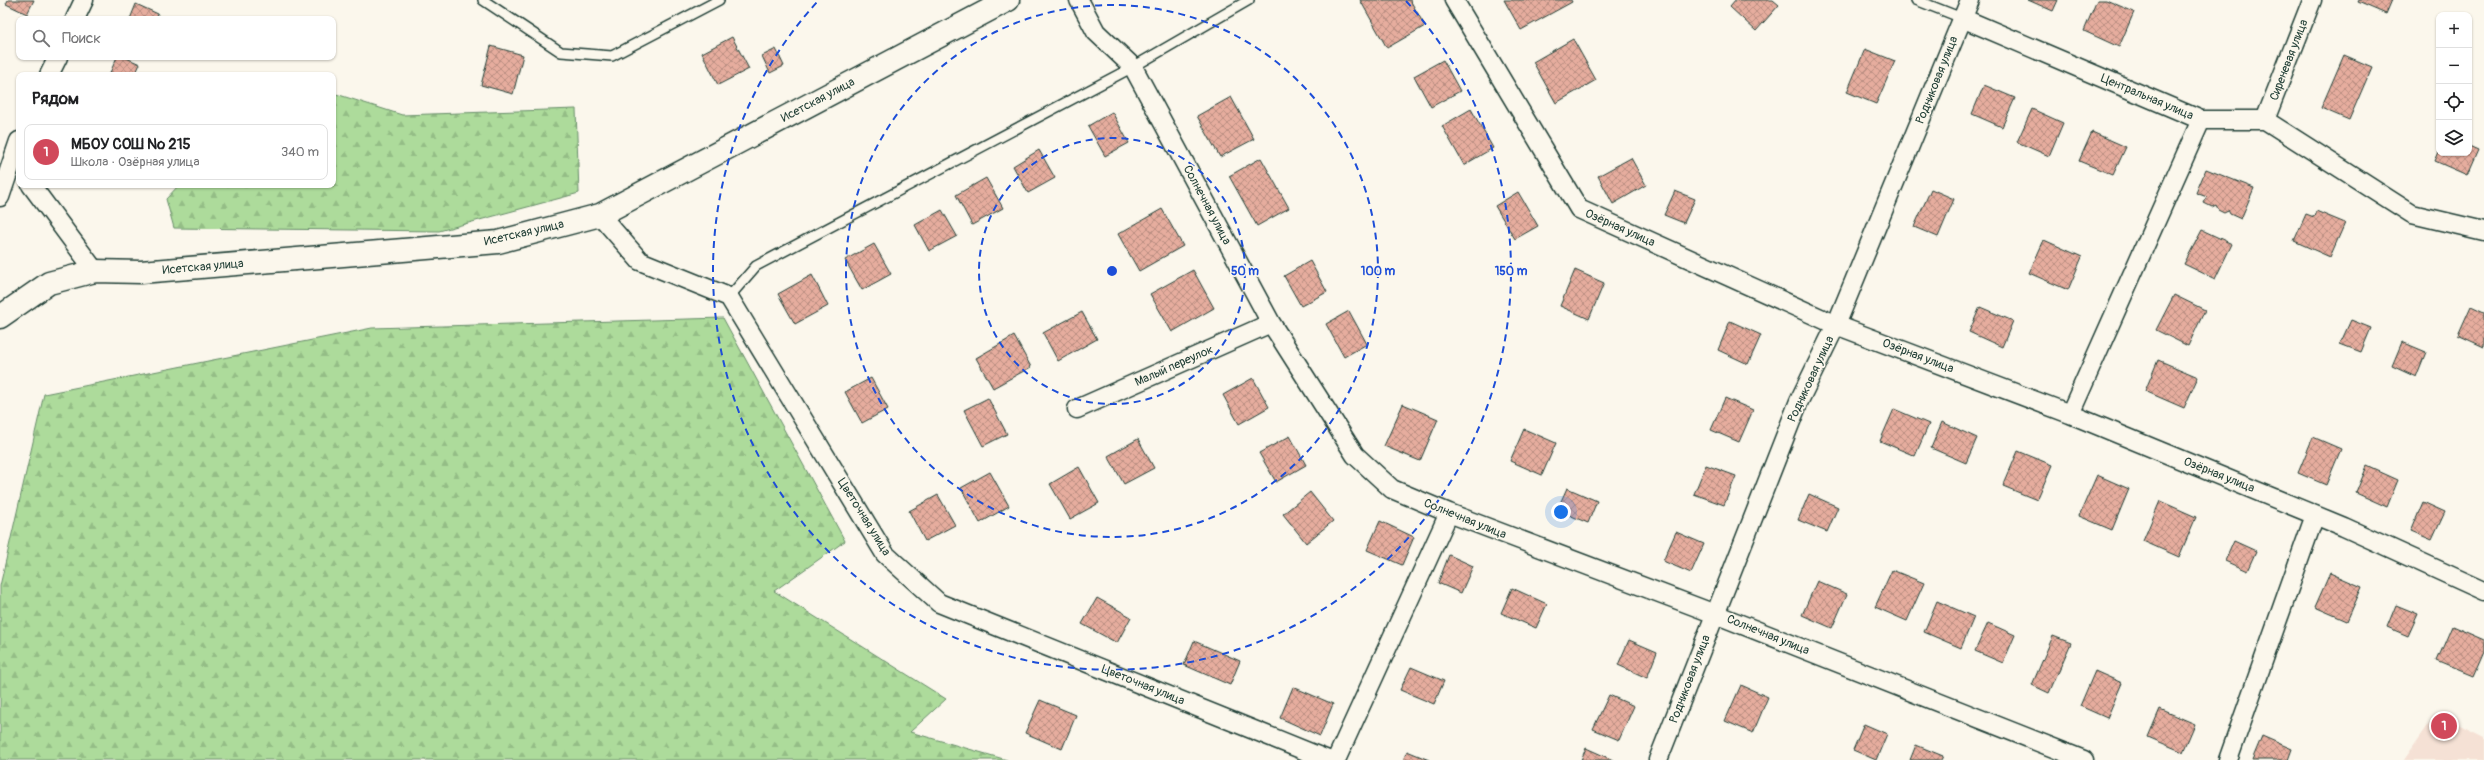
<!DOCTYPE html>
<html lang="ru">
<head>
<meta charset="utf-8">
<style>
	:root { --surface:#fff; --page:#f2f2f2; --text:#202124; --muted:#757577; --line:#e0e0e0; --accent:#d1495b }
	body { margin:0; font-family:Pangolin,sans-serif; background:var(--page); color:var(--text) }
	.controls { position:absolute; right:12px; top:12px; display:grid; overflow:hidden; border-radius:8px; box-shadow:0 1px 3px #0004 }
	.controls button { width:36px; height:36px; display:grid; place-items:center; padding:0; border:0; border-bottom:1px solid var(--line); background:var(--surface); color:var(--text); font:20px sans-serif }
	.you { position:absolute; left:1561px; top:512px; width:14px; height:14px; margin:-10px; border:3px solid #fff; border-radius:50%; background:#1a73e8; box-shadow:0 0 0 6px #1a73e833 }
	.badge { display:grid; place-items:center; width:26px; height:26px; border-radius:50%; background:var(--accent); color:#fff; font-size:13px; font-weight:700 }
	.pin { position:absolute; translate:-50% -50%; border:2px solid #fff; box-shadow:0 1px 4px #0006 }
	.list { margin:0; padding:0; list-style:none }
	h2 { display:flex; justify-content:space-between; align-items:center; height:52px; margin:0; padding:0 16px; font-size:17px }
	h2 small { font-size:13px; font-weight:400; color:var(--muted) }
	.list li { display:grid; grid-template-columns:26px 1fr auto; gap:12px; align-items:center; box-sizing:border-box; height:56px; margin:0 8px 8px; padding:0 8px; border:1px solid var(--line); border-radius:8px }
	.list b { display:block; font-size:15px; white-space:nowrap }
	.list p { margin:0; font-size:13px; white-space:nowrap; color:var(--muted) }
	.list em { font-size:13px; font-style:normal; color:var(--muted) }
	.icon { flex:none; width:22px; height:22px; fill:none; stroke:currentColor; stroke-width:2; stroke-linecap:round; stroke-linejoin:round }
	.map { position:relative; flex:none; width:2484px; height:760px; overflow:hidden }
	.search { position:absolute; background:var(--surface); box-shadow:0 1px 3px #0004; left:16px; top:16px; width:320px; height:44px; display:flex; align-items:center; gap:10px; box-sizing:border-box; padding:0 14px; border-radius:8px; color:var(--muted); font-size:15px }
	.panel { position:absolute; background:var(--surface); box-shadow:0 1px 3px #0004; left:16px; top:72px; width:320px; height:116px; border-radius:8px }
	.map>svg:first-child { display:block }
	.built { fill:#f5e1d5 }
	.forest { fill:url(#forest-firs); stroke:#668c68 }
	.building { fill:url(#building-cross-hatch); stroke:#1f3d34 }
	.lines { fill:none; stroke-linecap:round; stroke-linejoin:round }
	.lane-casing { stroke:#1f3d34; stroke-width:12 }
	.street-casing { stroke:#1f3d34; stroke-width:21 }
	.secondary-casing { stroke:#1f3d34; stroke-width:25 }
	.lane { stroke:#fbf7ec; stroke-width:9 }
	.street { stroke:#fbf7ec; stroke-width:18 }
	.secondary { stroke:#fbf7ec; stroke-width:22 }
	.ring { fill:none; stroke:#1d4ed8; stroke-width:2; stroke-dasharray:7 5 }
	.labels { text-anchor:middle; dominant-baseline:central; stroke-width:3.5; stroke-linejoin:round; paint-order:stroke }
	.street-label { font-size:12px; fill:#1f3d34; stroke:#fbf7ec }
	.centre { fill:#1d4ed8; stroke:#fbf7ec; stroke-width:2 }
	.ring-label { font-size:12px; text-anchor:middle; font-weight:bold; fill:#1d4ed8; stroke:#fbf7ec; stroke-width:3.5; stroke-linejoin:round; paint-order:stroke }
</style>
</head>
<body>
<div class="map">
<svg width="2484" height="760" viewBox="0 0 2484 760">
	<defs>
		<pattern id="forest-firs" width="22" height="20" patternUnits="userSpaceOnUse"><rect width="22" height="20" fill="#addb9b"/><path d="M5 1l3.5 6h-7zM16 11l3.5 6h-7z" fill="#94bd86"/></pattern>
		<pattern id="building-cross-hatch" width="8" height="8" patternUnits="userSpaceOnUse"><rect width="8" height="8" fill="#e6ad9e"/><path d="M0 0l8 8M0 8l8-8" fill="none" stroke="#ba8e82"/></pattern>
	</defs>
	<rect width="100%" height="100%" fill="#fbf7ec"/>
	<filter id="ink" filterUnits="userSpaceOnUse"><feTurbulence type="fractalNoise" baseFrequency=".025" numOctaves="2"/><feDisplacementMap in="SourceGraphic" scale="8" xChannelSelector="R" yChannelSelector="G"/><feConvolveMatrix kernelMatrix="1 2 1 2 8 2 1 2 1" color-interpolation-filters="sRGB"/></filter>
	<g filter="url(#ink)">
		<!-- built -->
		<path class="built" d="M2436 714 2484 738V760H2404Z"/>
		<!-- forest -->
		<path class="forest" d="M333 93 402 115 576 109 579 193 439 231 174 228 166 199 179 185H333Z
			M723 318 845 541 774 591 946 699 910 732 1007 760H0V586L44 394 372 328Z"/>
		<!-- building -->
		<path class="building" d="M8 0H34L27 14 6 4Z
			M1360 0H1410L1425 26 1387 48Z
			M1504 0H1571L1572 2 1521 30Z
			M1736 0H1773L1779 5 1756 31 1730 7Z
			M2028 0H2058L2053 11Z
			M2097 0H2106L2134 12 2119 47 2084 31Z
			M2359 0H2392L2386 14 2358 2Z
			M136 4 158 14 156 19H130Z
			M732 37 749 69 718 85 702 53Z
			M1573 39 1596 80 1556 103 1533 62Z
			M491 46 523 55 513 94 481 85Z
			M776 49 784 66 770 73 762 56Z
			M1865 49 1895 61 1876 104 1847 92Z
			M2344 55 2372 67 2349 120 2321 108Z
			M117 57H124L140 64 135 75H109Z
			M1443 60 1460 91 1431 107 1414 76Z
			M1984 85 2015 98 2002 127 1972 114Z
			M1231 97 1254 139 1220 157 1197 116Z
			M1471 109 1493 148 1464 165 1442 126Z
			M2032 109 2063 123 2049 156 2017 142Z
			M1112 112 1129 143 1105 156 1088 126Z
			M2092 132 2126 147 2113 175 2079 161Z
			M2469 146 2478 150 2467 175 2435 161 2439 152 2469 153Z
			M1039 150 1055 178 1028 193 1013 166Z
			M1261 158 1289 208 1257 226 1229 176Z
			M1631 158 1646 185 1613 204 1598 176Z
			M2206 169 2254 188 2241 219 2230 214 2228 210 2224 212 2218 209 2216 205 2212 207 2204 203 2207 197 2196 193Z
			M986 178 1003 208 972 225 956 195Z
			M1931 189 1954 199 1938 237 1914 227Z
			M1675 191 1695 199 1684 223 1664 215Z
			M1518 192 1538 226 1515 239 1495 206Z
			M1162 209 1183 246 1139 271 1118 234Z
			M942 210 957 236 929 251 915 225Z
			M2316 211 2345 223 2330 257 2294 241 2306 214 2314 217Z
			M2202 230 2232 244 2215 279 2184 264Z
			M2044 240 2082 257 2068 290 2029 273Z
			M874 244 891 274 862 290 845 260Z
			M1310 261 1327 292 1301 306 1284 276Z
			M1193 270 1214 308 1172 332 1150 294Z
			M1575 270 1604 283 1589 319 1560 306Z
			M812 275 828 306 795 324 778 294Z
			M2174 295 2205 310 2188 346 2156 330Z
			M2471 306 2484 312V347L2458 335Z
			M1980 307 2013 321 2002 347 1969 332Z
			M1349 311 1367 344 1344 357 1326 324Z
			M1082 312 1097 339 1058 361 1043 333Z
			M2351 320 2371 328 2361 352 2340 344Z
			M1730 321 1761 335 1748 364 1718 350Z
			M1014 336 1031 367 993 388 976 358Z
			M2402 342 2426 352 2416 377 2392 366Z
			M2158 360 2198 377 2184 408 2145 391Z
			M871 378 888 409 862 423 845 392Z
			M1253 378 1269 407 1239 424 1223 395Z
			M988 398 1007 434 983 446 964 410Z
			M1725 398 1753 410 1739 442 1711 430Z
			M1403 404 1438 419 1420 461 1384 446Z
			M1894 409 1929 424 1915 456 1880 441Z
			M1942 422 1977 438 1966 463 1931 448Z
			M1524 429 1556 443 1542 475 1510 461Z
			M1290 436 1306 465 1276 482 1259 453Z
			M2313 437 2341 449 2326 485 2298 473Z
			M1138 439 1154 468 1124 484 1108 456Z
			M2018 451 2052 465 2037 500 2003 486Z
			M1706 465 1736 476 1724 505 1694 494Z
			M2367 466 2398 480 2387 507 2356 493Z
			M1079 467 1099 503 1070 519 1050 484Z
			M990 472 1009 506 980 523 961 488Z
			M2097 475 2129 489 2112 530 2079 516Z
			M1567 488 1597 501 1588 523 1557 510Z
			M1310 492 1333 521 1306 543 1283 514Z
			M1809 494 1838 507 1827 532 1798 520Z
			M938 495 955 525 925 541 909 511Z
			M2160 501 2196 517 2179 557 2143 541Z
			M2423 502 2445 512 2432 540 2411 531Z
			M1380 521 1414 537 1402 565 1367 550Z
			M1676 532 1704 544 1691 573 1663 561Z
			M2234 541 2256 551 2247 571 2225 561Z
			M1449 555 1473 566 1461 593 1438 583Z
			M1892 570 1924 583 1907 621 1875 607Z
			M2330 573 2362 587 2347 621 2315 607Z
			M1817 581 1847 594 1832 628 1802 615Z
			M1512 588 1547 604 1536 628 1501 613Z
			M1097 598 1131 617 1117 643 1082 624Z
			M1937 601 1974 617 1961 648 1924 632Z
			M2396 605 2418 614 2408 636 2387 627Z
			M1988 623 2015 635 2003 663 1975 651Z
			M2452 626 2484 640V651L2473 676 2437 661Z
			M2053 636 2071 643 2049 693 2032 685Z
			M1629 640 1657 652 1647 678 1618 665Z
			M1194 641 1240 661 1230 685 1184 665Z
			M1411 667 1444 681 1434 704 1400 690Z
			M2095 671 2122 683 2107 718 2080 706Z
			M1741 685 1768 697 1753 733 1725 721Z
			M1293 687 1333 704 1320 736 1280 718Z
			M1609 695 1634 706 1619 740 1593 729Z
			M1040 700 1076 715 1062 749 1025 733Z
			M2160 709 2195 724 2183 752 2148 737Z
			M1864 724 1887 734 1876 760 1853 750Z
			M2262 736 2292 749 2288 760H2252Z
			M1916 745 1943 756 1941 760H1910Z
			M1586 748 1613 760H1581Z
			M1407 751 1429 760H1403Z"/>
		<g class="lines">
			<!-- lane casing -->
			<g class="lane-casing">
				<path id="lane" d="M483 0 561 52 612 56 719 0
					M1916 0 1962 18
					M729 297 756 266 1133 67 1249 0"/>
			</g>
			<!-- street casing -->
			<g class="street-casing">
				<path id="street" d="M1079 0 1096 32 1133 67 1271 323 1355 455 1392 489 1449 513 1715 614 2084 760
					M1454 0 1579 209 1836 325 2070 414 2344 527 2484 591
					M1962 18 2201 120H2265L2412 214 2484 231
					M75 19 84 0
					M49 75 58 57
					M2265 120 2312 0
					M31 185 95 271
					M0 197 19 141
					M600 215 640 261 729 297 885 554 939 603 1328 760
					M1077 409 1271 323
					M2070 414 2201 120
					M1336 760 1449 513
					M1658 760 1799 401 1836 325 1970 0
					M2228 760 2315 515"/>
			</g>
			<!-- secondary casing -->
			<g class="secondary-casing">
				<path id="secondary" d="M0 317 49 283 95 271 141 272 498 242 600 215 1008 0"/>
			</g>
			<!-- lane -->
			<use href="#lane" class="lane"/>
			<!-- street -->
			<use href="#street" class="street"/>
			<!-- secondary -->
			<use href="#secondary" class="secondary"/>
		</g>
	</g>
	<!-- distance rings -->
	<g class="ring">
		<circle cx="1112" cy="271" r="133"/>
		<circle cx="1112" cy="271" r="266"/>
		<path d="M1406 1A399 399 0 1 1 818 1"/>
	</g>
	<g class="labels">
		<!-- street labels -->
		<g class="street-label">
			<text transform="translate(2289 60) rotate(-69)">Сиреневая улица</text>
			<text transform="translate(1937 80) rotate(-68)">Родниковая улица</text>
			<text transform="translate(2147 97) rotate(23)">Центральная улица</text>
			<text transform="translate(818 100) rotate(-28)">Исетская улица</text>
			<text transform="translate(1207 205) rotate(62)">Солнечная улица</text>
			<text transform="translate(1620 228) rotate(24)">Озёрная улица</text>
			<text transform="translate(524 233) rotate(-13)">Исетская улица</text>
			<text transform="translate(203 267) rotate(-5)">Исетская улица</text>
			<text transform="translate(1918 356) rotate(21)">Озёрная улица</text>
			<text transform="translate(1174 366) rotate(-24)">Малый переулок</text>
			<text transform="translate(1811 379) rotate(-65)">Родниковая улица</text>
			<text transform="translate(2219 475) rotate(22)">Озёрная улица</text>
			<text transform="translate(864 517) rotate(58)">Цветочная улица</text>
			<text transform="translate(1465 519) rotate(22)">Солнечная улица</text>
			<text transform="translate(1768 635) rotate(22)">Солнечная улица</text>
			<text transform="translate(1690 679) rotate(-69)">Родниковая улица</text>
			<text transform="translate(1143 685) rotate(22)">Цветочная улица</text>
		</g>
	</g>
	<circle cx="1112" cy="271" r="6" class="centre"/>
	<g class="ring-label">
		<text x="1245" y="275">50 m</text>
		<text x="1378" y="275">100 m</text>
		<text x="1511" y="275">150 m</text>
	</g>
</svg>
<div class="controls">
<button>+</button>
<button>−</button>
<button><svg class="icon" aria-label="locate" viewBox="0 0 24 24"><circle cx="12" cy="12" r="6"/><path d="M12 2v4M12 18v4M2 12h4M18 12h4"/></svg></button>
<button><svg class="icon" aria-label="layers" viewBox="0 0 24 24"><path d="M12 4l9 5-9 5-9-5zM3 14l9 5 9-5"/></svg></button>
</div>
<div class="you"></div>
<div class="pin badge" style="left:2444px;top:726px">1</div>
<div class="search"><svg class="icon" aria-label="search" viewBox="0 0 24 24"><circle cx="10" cy="10" r="6"/><path d="M15 15l6 6"/></svg>Поиск</div>
<section class="panel">
<h2>Рядом<small></small></h2>
<ul class="list">
<li><span class="badge">1</span><div><b>МБОУ СОШ № 215</b><p>Школа · Озёрная улица</p></div><em>340 m</em></li>
</ul>
</section>
</div>
</body>
</html>
